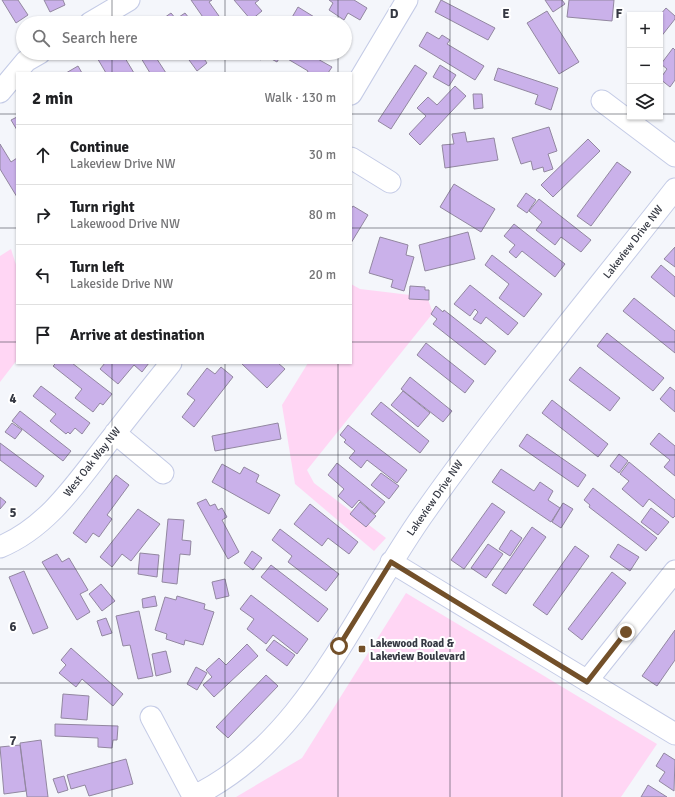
<!DOCTYPE html>
<html lang="en">
<head>
<meta charset="utf-8">
<style>
	:root { --surface:#fff; --page:#f2f2f2; --text:#202124; --muted:#757577; --line:#e0e0e0 }
	body { margin:0; font-family:Signika,sans-serif; background:var(--page); color:var(--text) }
	.controls { position:absolute; right:12px; top:12px; display:grid; overflow:hidden; border-radius:0px; box-shadow:0 1px 3px #0004 }
	.controls button { width:36px; height:36px; display:grid; place-items:center; padding:0; border:0; border-bottom:1px solid var(--line); background:var(--surface); color:var(--text); font:20px sans-serif }
	.stop { position:absolute; width:12px; height:12px; margin:-9px; border:3px solid #735029; border-radius:50%; background:#fff }
	.stop.end { background:#735029; border-color:#fff; box-shadow:0 1px 4px #0008 }
	.list { margin:0; padding:0; list-style:none }
	h2 { display:flex; justify-content:space-between; align-items:center; height:52px; margin:0; padding:0 16px; font-size:17px }
	h2 small { font-size:13px; font-weight:400; color:var(--muted) }
	.list li { display:grid; grid-template-columns:26px 1fr auto; gap:12px; align-items:center; box-sizing:border-box; height:60px; padding:0 16px; border-top:1px solid var(--line) }
	.list b { display:block; font-size:15px; white-space:nowrap }
	.list p { margin:0; font-size:13px; white-space:nowrap; color:var(--muted) }
	.list em { font-size:13px; font-style:normal; color:var(--muted) }
	.icon { flex:none; width:22px; height:22px; fill:none; stroke:currentColor; stroke-width:2; stroke-linecap:round; stroke-linejoin:round }
	.map { position:relative; flex:none; width:675px; height:797px; overflow:hidden }
	.search { position:absolute; background:var(--surface); box-shadow:0 1px 3px #0004; left:16px; top:16px; width:336px; height:44px; display:flex; align-items:center; gap:10px; box-sizing:border-box; padding:0 14px; border-radius:22px; color:var(--muted); font-size:15px }
	.panel { position:absolute; background:var(--surface); box-shadow:0 1px 3px #0004; left:16px; top:72px; width:336px; height:292px; border-radius:0px }
	.map>svg:first-child { display:block }
	.green { fill:#ffd6f4 }
	.building { fill:#cab1ea; stroke:#9287a0 }
	.lines { fill:none; stroke-linecap:round; stroke-linejoin:round }
	.street-casing { stroke:#c4cbe6; stroke-width:23 }
	.street { stroke:#fff; stroke-width:21 }
	.route { stroke:#735029; stroke-width:5 }
	.grid { fill:none; stroke:#353842; stroke-width:1; stroke-opacity:0.55 }
	.poi-dot { fill:#735029; stroke:#fff; stroke-width:1.5 }
	.labels { text-anchor:middle; dominant-baseline:central; stroke-width:4; stroke-linejoin:round; paint-order:stroke }
	.street-label { font-size:11px; fill:#353842; stroke:#fff }
	.poi-label { font-size:11px; font-weight:bold; fill:#353842; stroke:#fff; text-anchor:start }
	.grid-label { font-size:13px; text-anchor:middle; font-weight:bold; fill:#353842; stroke:#fff; stroke-width:4; stroke-linejoin:round; paint-order:stroke }
</style>
</head>
<body>
<div class="map">
<svg width="675" height="797" viewBox="0 0 675 797">
	<rect width="100%" height="100%" fill="#f4f6fb"/>
	<!-- green -->
	<path class="green" d="M11 249 17 268V360L0 382V256Z
		M351 284 360 289 427 297 433 313 307 470 314 483 386 538 374 551 295 484 282 405 308 363H351Z
		M406 593 657 744 621 797H236L302 758Z"/>
	<!-- building -->
	<path class="building" d="M2 0H18L28 15 16 23Z
		M44 0H63L65 5 50 12Z
		M191 0H212L209 2 224 23H207Z
		M234 0H259L255 3 262 11 251 20Z
		M329 0H354L367 8 360 20 348 13 344 20 329 10 333 3Z
		M441 0 495 28 488 40 435 12Z
		M545 0H562L565 4 553 12Z
		M569 0H614L612 21 567 17Z
		M298 7 324 23H297L291 19Z
		M666 8 675 16V19L660 38V15Z
		M547 11 579 62 559 74 527 23Z
		M171 13 176 19 185 13 193 23H163L161 20Z
		M427 32 439 39 442 35 450 40 447 44 484 66 475 80 419 46Z
		M345 36 351 40 345 49Z
		M673 48 675 50V80L670 87 660 79 667 69 661 64Z
		M101 53H110L111 55 114 53H122L134 73H106L96 56Z
		M138 53H153L166 73H150Z
		M184 53H200L207 63 197 71Z
		M249 53H265L261 60Z
		M268 53H307L332 67 328 73H307L308 71 281 55 277 62 266 56Z
		M415 65 427 73 391 129 378 121Z
		M440 65 456 75 449 86 433 77Z
		M78 66 82 73H66Z
		M498 68 558 88 551 110 535 104 538 95 494 80Z
		M455 86 466 96 420 145 409 134 426 116 417 108 428 97 437 105Z
		M473 94H482L483 108 474 109Z
		M17 117V130L11 120Z
		M549 127 557 151 548 154 553 169 544 172 543 167 533 170 531 161 521 164 512 138Z
		M465 132 467 142 494 138 498 160 445 168 442 145 454 144 452 134Z
		M588 139 600 151 553 197 541 185Z
		M0 144 11 162 17 158V197L0 169Z
		M617 162 631 172 591 226 577 216Z
		M454 184 495 209 481 232 440 207Z
		M526 193 536 200 527 213 517 206Z
		M539 199 591 240 581 252 561 237 555 245 536 230 542 222 529 211Z
		M353 206 368 215 351 243V209Z
		M514 224 565 264 555 277 522 251 516 258 509 252 515 245 504 236Z
		M468 232 475 259 425 271 419 245Z
		M380 237 408 245 406 255 414 257 404 291 391 287 393 280 369 273Z
		M675 247V267L664 259Z
		M492 255 542 294 524 317 499 298 509 284 485 265Z
		M661 265 675 277V297L651 277Z
		M470 285 518 323 508 335 486 317 481 324 473 319 478 312 475 309 470 316 454 304Z
		M410 286 425 287V290H429V300L409 299Z
		M634 298 675 331V353L623 311Z
		M436 306 443 312 444 310 496 351 485 365 433 324 437 319 431 314Z
		M607 333 664 378 653 391 597 346Z
		M426 343 474 381 465 393 417 355Z
		M56 363H72L112 394 103 405 100 403 93 412 75 398 82 389 53 366Z
		M105 363H149L142 372 134 365 118 384 100 369Z
		M241 363H278L285 369 267 388Z
		M221 367 233 377 194 427 182 417 195 400 187 394 207 368 215 374Z
		M580 367 620 398 610 411 569 380Z
		M410 377 452 411 443 422 401 389Z
		M41 386 90 423 82 434 75 428 70 434 68 432 66 434 50 421 56 414 33 396Z
		M670 387 675 391V412L660 399Z
		M403 391 430 413 418 427 391 405Z
		M552 400 608 444 598 457 542 413Z
		M381 402 429 441 420 453 371 414Z
		M20 411 71 451 63 461 12 421Z
		M12 423 22 430 15 439 5 432Z
		M278 423 281 439 215 451 212 436Z
		M348 425 407 470 397 483 367 460 361 468 349 458 355 451 344 442 346 440 340 435Z
		M659 433 675 446V476L664 467 670 460 650 444Z
		M527 434 586 475 578 487 519 446Z
		M0 443 44 476 36 487 0 460Z
		M619 454 628 461 619 473 610 466Z
		M629 462 675 500V516L673 518 649 499 643 507 622 489 629 481 620 474Z
		M337 463 385 502 375 514 359 500 352 508 338 496 344 489 328 475Z
		M222 464 240 474 244 467 259 475 256 482 280 495 269 514 212 482Z
		M501 469 534 491 540 482 553 491 548 500 560 508 551 522 492 482Z
		M381 473 399 486 389 499 371 485Z
		M116 475 129 485 107 515 112 519 99 537 93 533 86 543 73 533Z
		M593 488 657 538 646 551 589 507 590 505 584 500Z
		M0 497 6 502 0 509Z
		M206 499 210 506 215 504 218 510 222 508 227 517 222 520 239 552 228 559 197 503Z
		M360 502 376 516 366 527 350 514Z
		M492 503 505 512 464 569 451 560Z
		M563 503 573 509 561 528 552 522Z
		M310 504 358 542 349 554 328 538 322 546 294 524Z
		M651 508 669 522 658 535 641 522Z
		M138 509 160 524 131 561 122 554 112 567 100 557Z
		M168 519 184 520 182 540 191 541 190 555 180 554 177 584 162 582Z
		M532 527 546 537 506 594 492 585Z
		M280 529 339 574 326 591 288 562 292 556 272 540Z
		M511 530 522 538 510 556 499 549Z
		M488 544 503 554 486 578 471 568Z
		M618 544 639 557 630 571 610 557Z
		M575 546 589 556 547 615 533 605Z
		M252 551 262 558 253 570 244 563Z
		M140 553 159 555 157 577 138 574Z
		M57 554 62 562 69 558 88 590 80 594 90 612 77 620 42 562Z
		M271 565 328 609 318 622 261 577Z
		M24 571 48 628 33 634 9 577Z
		M612 572 626 583 582 640 568 629Z
		M225 579 229 596 216 599 212 582Z
		M101 584 115 601 102 611 89 594Z
		M251 595 308 639 297 654 273 635 266 644 247 629 254 619 240 609Z
		M155 596 157 606 143 608 142 599Z
		M177 596 205 604 204 609 214 612 203 645 185 640 184 645 166 639 167 634 155 630 165 597 176 600Z
		M139 611 153 676 138 679 130 645 123 646 116 616Z
		M106 618 112 633 102 636 97 621Z
		M675 630V660L657 686 642 676Z
		M274 640 295 655 287 666 266 650Z
		M247 644 258 656 214 697 203 685 212 677 206 670 219 658 226 665Z
		M71 648 123 694 113 706 82 679 76 687 59 673 66 665 61 660Z
		M166 651 171 672 156 676 152 654Z
		M196 667 207 673 197 690 187 684Z
		M266 675 278 686 228 738 216 727Z
		M63 694 89 696 87 720 61 718Z
		M55 724 118 726 117 740H113L112 748 98 747V738L55 736Z
		M41 740 48 797H27L20 743Z
		M20 745 26 791 4 794 0 747Z
		M664 753 675 760 674 791 659 781 665 772 656 766Z
		M126 759 133 784 89 796 85 785 71 789 67 775Z
		M64 776 68 790 58 793 53 779Z
		M648 785 667 797H641Z"/>
	<g class="lines">
		<!-- street casing -->
		<g class="street-casing">
			<path id="street" d="M90 23 129 0
				M0 92 26 61 40 53
				M351 94 407 0
				M602 101 675 156
				M351 158 390 182
				M115 433 163 473
				M0 547C51 526 81 476 114 435 133 410 152 387 171 363
				M391 562 675 734
				M587 681 675 571
				M151 717 193 796
				M192 797C307 743 356 607 427 509 505 399 592 295 675 189"/>
		</g>
		<!-- street -->
		<use href="#street" class="street"/>
	</g>
	<g class="lines">
		<!-- route -->
		<path class="route" d="M339 646 391 562 587 682 626 632"/>
	</g>
	<!-- grid -->
	<path class="grid" d="M112 0V23M225 0V23M338 0V23M450 0V797M562 0V797M112 53V73M225 53V73M338 53V73M0 114H17M351 114H630M660 114H675M0 228H17M351 228H675M0 342H17M351 342H675M112 363V797M225 363V797M338 363V797M0 455H675M0 569H675M0 683H675"/>
	<!-- markers -->
	<rect class="poi-dot" x="358" y="645" width="8" height="8" rx="2"/>
	<g class="labels">
		<!-- street labels -->
		<g class="street-label">
			<text transform="translate(633 242) rotate(-52)">Lakeview Drive NW</text>
			<text transform="translate(92 462) rotate(-52)">West Oak Way NW</text>
			<text transform="translate(435 498) rotate(-55)">Lakeview Drive NW</text>
		</g>
		<!-- poi labels -->
		<g class="poi-label">
			<text x="370" y="643">Lakewood Road &amp;<tspan x="370" dy="13">Lakeview Boulevard</tspan></text>
		</g>
	</g>
	<g class="grid-label">
		<text x="394" y="18">D</text>
		<text x="506" y="18">E</text>
		<text x="619" y="18">F</text>
		<text x="13" y="403">4</text>
		<text x="13" y="517">5</text>
		<text x="13" y="631">6</text>
		<text x="13" y="745">7</text>
	</g>
</svg>
<div class="controls">
<button>+</button>
<button>−</button>
<button><svg class="icon" aria-label="layers" viewBox="0 0 24 24"><path d="M12 4l9 5-9 5-9-5zM3 14l9 5 9-5"/></svg></button>
</div>
<div class="stop" style="left:339px;top:646px"></div>
<div class="stop end" style="left:626px;top:632px"></div>
<div class="search"><svg class="icon" aria-label="search" viewBox="0 0 24 24"><circle cx="10" cy="10" r="6"/><path d="M15 15l6 6"/></svg>Search here</div>
<section class="panel">
<h2>2 min<small>Walk · 130 m</small></h2>
<ul class="list">
<li><svg class="icon" aria-label="ahead" viewBox="0 0 24 24"><path d="M12 20V5M6 11l6-6 6 6"/></svg><div><b>Continue</b><p>Lakeview Drive NW</p></div><em>30 m</em></li>
<li><svg class="icon" aria-label="right" viewBox="0 0 24 24"><path d="M7 20v-9h11M14 6l5 5-5 5"/></svg><div><b>Turn right</b><p>Lakewood Drive NW</p></div><em>80 m</em></li>
<li><svg class="icon" aria-label="left" viewBox="0 0 24 24"><path d="M17 20v-9H6M10 6l-5 5 5 5"/></svg><div><b>Turn left</b><p>Lakeside Drive NW</p></div><em>20 m</em></li>
<li><svg class="icon" aria-label="arrive" viewBox="0 0 24 24"><path d="M6 21V4h12l-3 4 3 4H6"/></svg><div><b>Arrive at destination</b></div></li>
</ul>
</section>
</div>
</body>
</html>
